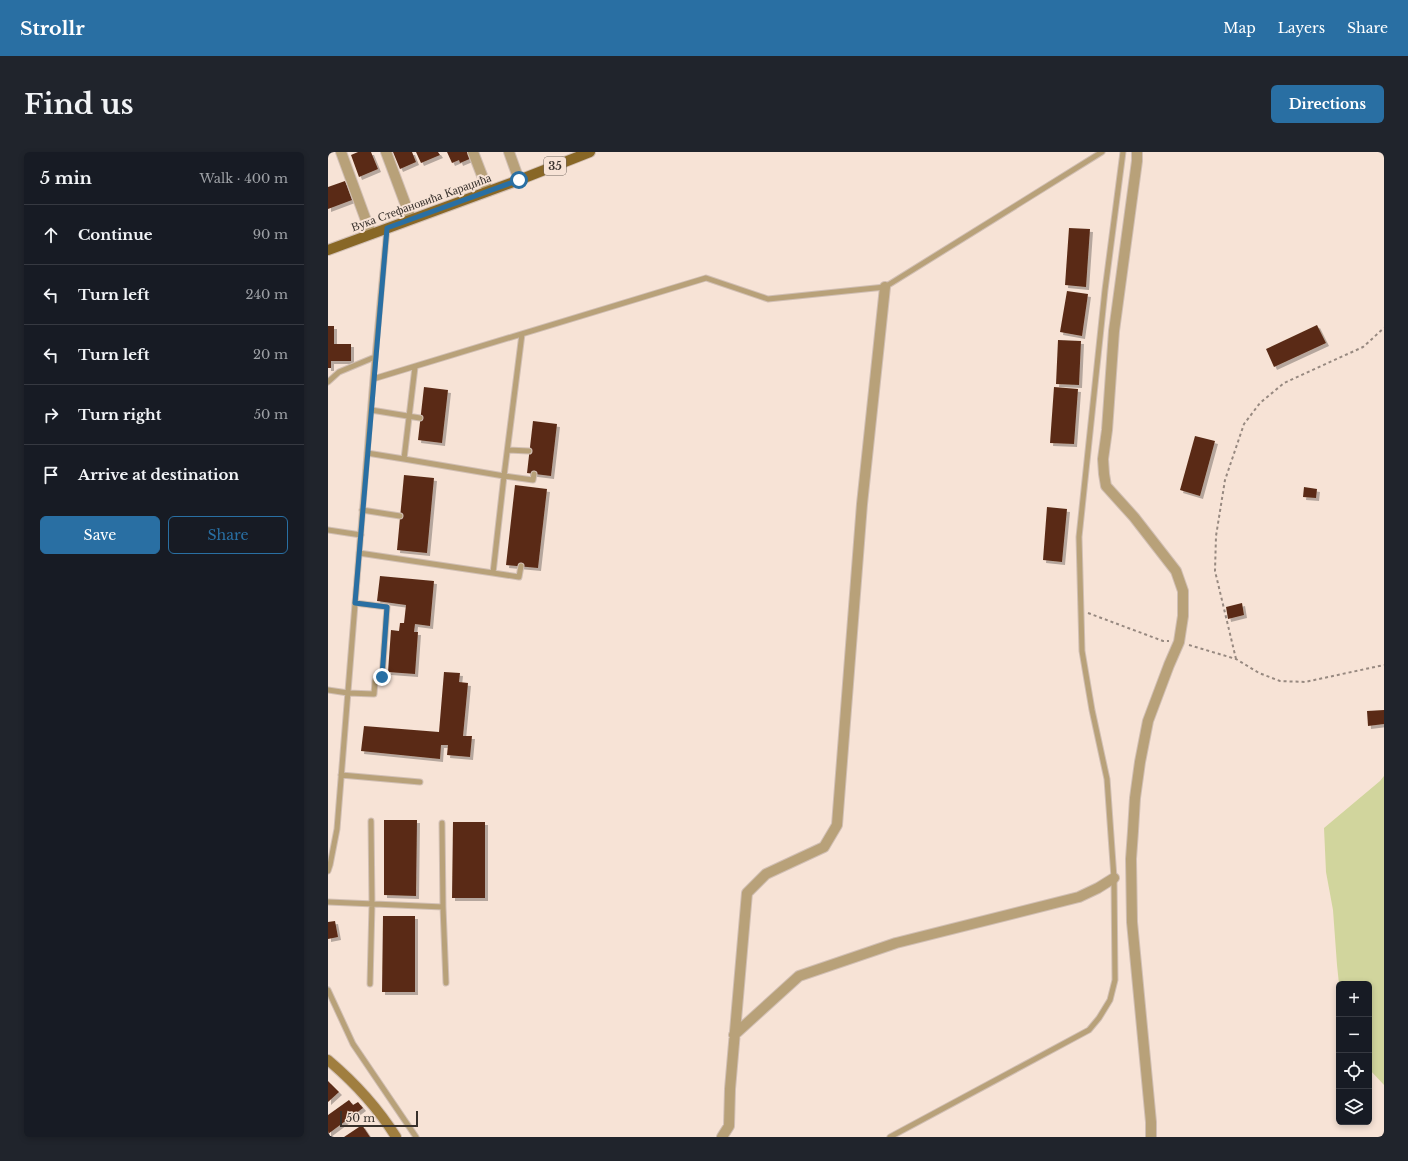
<!DOCTYPE html>
<html lang="en">
<head>
<meta charset="utf-8">
<style>
	:root { --surface:#171b24; --page:#20242c; --text:#f1f3f6; --muted:#9ea1a6; --line:#363941; --accent:#296fa3 }
	body { margin:0; font-family:"Libre Baskerville",serif; background:var(--page); color:var(--text) }
	.controls { position:absolute; right:12px; bottom:12px; display:grid; overflow:hidden; border-radius:6px; box-shadow:0 2px 6px #0003 }
	.controls button { width:36px; height:36px; display:grid; place-items:center; padding:0; border:0; border-bottom:1px solid var(--line); background:var(--surface); color:var(--text); font:20px sans-serif }
	.scale { position:absolute; left:12px; bottom:10px; width:78px; box-sizing:border-box; padding-left:4px; border:2px solid #38312c; border-top:0; font-size:11px; line-height:14px; white-space:nowrap; color:#38312c; -webkit-text-stroke:3px #f7e3d6; paint-order:stroke }
	.stop { position:absolute; width:12px; height:12px; margin:-9px; border:3px solid #296fa3; border-radius:50%; background:#fff }
	.stop.end { background:#296fa3; border-color:#fff; box-shadow:0 1px 4px #0008 }
	.list { margin:0; padding:0; list-style:none }
	h2 { display:flex; justify-content:space-between; align-items:center; height:52px; margin:0; padding:0 16px; font-size:17px }
	h2 small { font-size:13px; font-weight:400; color:var(--muted) }
	.list li { display:grid; grid-template-columns:26px 1fr auto; gap:12px; align-items:center; box-sizing:border-box; height:60px; padding:0 16px; border-top:1px solid var(--line) }
	.list b { display:block; font-size:15px; white-space:nowrap }
	.list em { font-size:13px; font-style:normal; color:var(--muted) }
	.actions { display:flex; gap:8px; padding:12px 16px }
	.actions a { flex:1; padding:9px 0; border:1px solid var(--accent); border-radius:6px; text-align:center; font-size:14px; color:var(--accent) }
	.actions .main { background:var(--accent); color:#fff }
	.icon { flex:none; width:22px; height:22px; fill:none; stroke:currentColor; stroke-width:2; stroke-linecap:round; stroke-linejoin:round }
	.map { position:relative; flex:none; width:1056px; height:985px; overflow:hidden; border-radius:6px }
	header { display:flex; align-items:center; gap:24px; box-sizing:border-box; height:56px; padding:0 20px; background:var(--accent); color:#fff }
	header strong { font-size:19px }
	nav { display:flex; gap:22px; margin-inline-start:auto; font-size:14px }
	.intro { display:flex; align-items:center; justify-content:space-between; box-sizing:border-box; height:96px; padding:0 24px }
	h1 { margin:0; font-size:28px }
	.button { padding:10px 18px; border-radius:6px; background:var(--accent); color:#fff; font-size:14px; font-weight:700 }
	main { display:flex; gap:24px; padding:0 24px }
	aside { flex:1; background:var(--surface); border-radius:6px; box-shadow:0 2px 6px #0003 }
	.map>svg:first-child { display:block }
	.green { fill:#d1d59d }
	.building { fill:#5a2c17; filter:url(#shadow) }
	.lines { fill:none; stroke-linecap:round; stroke-linejoin:round }
	.lane-casing { stroke:#d1bfb4; stroke-width:7 }
	.street-casing { stroke:#d1bfb4; stroke-width:12 }
	.secondary-casing { stroke:#d1bfb4; stroke-width:12 }
	.primary-casing { stroke:#d1bfb4; stroke-width:12 }
	.path { stroke:#978980; stroke-width:2; stroke-dasharray:3 3; stroke-linecap:butt }
	.lane { stroke:#b8a179; stroke-width:5 }
	.street { stroke:#b8a179; stroke-width:10 }
	.secondary { stroke:#a07e3f; stroke-width:10 }
	.primary { stroke:#886726; stroke-width:10 }
	.route { stroke:#296fa3; stroke-width:5 }
	.labels { text-anchor:middle; dominant-baseline:central; stroke-width:4; stroke-linejoin:round; paint-order:stroke }
	.shield { fill:#f7e3d6; stroke:#71665f; stroke-width:1 }
	.shield-label { font-size:11px; font-weight:bold; fill:#38312c }
	.street-label { font-size:12px; fill:#38312c; stroke:#f7e3d6 }
</style>
</head>
<body>
<header>
<strong>Strollr</strong>
<nav><a>Map</a><a>Layers</a><a>Share</a></nav>
</header>
<div class="intro"><h1>Find us</h1><a class="button">Directions</a></div>
<main>
<aside>
<h2>5 min<small>Walk · 400 m</small></h2>
<ul class="list">
<li><svg class="icon" aria-label="ahead" viewBox="0 0 24 24"><path d="M12 20V5M6 11l6-6 6 6"/></svg><div><b>Continue</b></div><em>90 m</em></li>
<li><svg class="icon" aria-label="left" viewBox="0 0 24 24"><path d="M17 20v-9H6M10 6l-5 5 5 5"/></svg><div><b>Turn left</b></div><em>240 m</em></li>
<li><svg class="icon" aria-label="left" viewBox="0 0 24 24"><path d="M17 20v-9H6M10 6l-5 5 5 5"/></svg><div><b>Turn left</b></div><em>20 m</em></li>
<li><svg class="icon" aria-label="right" viewBox="0 0 24 24"><path d="M7 20v-9h11M14 6l5 5-5 5"/></svg><div><b>Turn right</b></div><em>50 m</em></li>
<li><svg class="icon" aria-label="arrive" viewBox="0 0 24 24"><path d="M6 21V4h12l-3 4 3 4H6"/></svg><div><b>Arrive at destination</b></div></li>
</ul>
<div class="actions"><a class="main">Save</a><a>Share</a></div>
</aside>
<div class="map">
<svg width="1056" height="985" viewBox="0 0 1056 985">
	<defs>
		<filter id="shadow"><feDropShadow dx="3" dy="3" stdDeviation="0" flood-color="#0004"/></filter>
	</defs>
	<rect width="100%" height="100%" fill="#f7e3d6"/>
	<!-- green -->
	<path class="green" d="M1056 624V933L1041 917V832H1011L1009 813 1005 758 998 720 996 676 1052 629Z"/>
	<!-- building -->
	<path class="building" d="M30 0H43L50 17 31 25 23 3Z
		M65 0H84L88 10 72 17Z
		M88 0H110L112 3 93 11Z
		M119 0H142L144 6 132 11 131 8 124 11Z
		M17 29 24 48 0 57V35Z
		M741 76 762 77 758 135 737 133Z
		M739 139 760 142 754 184 732 180Z
		M989 173 998 191 946 215 938 197Z
		M0 174H6V192H23V209H3V216H0Z
		M730 188 753 189 751 233 728 232Z
		M96 235 120 238 114 291 90 288Z
		M726 235 750 237 746 292 722 291Z
		M205 269 229 272 223 324 199 321Z
		M867 284 887 289 872 344 852 338Z
		M76 323 106 326 99 401 69 398Z
		M187 333 219 337 210 416 178 413Z
		M976 335 989 337 988 346 975 345Z
		M719 355 739 357 734 410 715 408Z
		M52 424 106 429 102 474 87 472 86 480H90L87 522 60 520 63 478 71 479 72 471H76L78 453 49 449Z
		M914 451 916 463 900 467 898 455Z
		M116 520 132 521 131 530 140 531 135 584H144L142 605 119 603 120 593H113L112 607 33 599 36 574 111 580Z
		M1056 558V572L1040 574 1039 559Z
		M56 668H89L88 744 56 743Z
		M125 670H157V746H124Z
		M55 764H87V840H54Z
		M7 769 10 785 0 787V770Z
		M0 929 11 940 0 950Z
		M21 948 25 953 30 950 35 956 0 982V963Z
		M34 973 42 985H16Z"/>
	<g class="lines">
		<!-- lane casing -->
		<g class="lane-casing">
			<path id="lane" d="M59 76 45 227 378 126 440 147 557 135 774 0
				M87 215 76 307 176 324 194 182
				M0 230 11 220 47 205
				M43 258 92 266
				M180 298 201 299
				M39 301 76 307
				M34 358 72 364
				M0 378 33 383
				M31 401 165 421 176 324 205 328 206 322
				M165 421 191 425 193 414
				M0 538 20 541 46 542 47 529 50 526 54 525 59 455 27 451
				M13 623 92 630
				M0 719 2 713 9 677 45 227
				M0 750 115 755 114 671
				M115 755 118 831
				M42 832 44 752 43 669
				M0 838 25 892 88 985
				M562 985 761 878 771 866 782 848 787 828 786 726 779 627 764 558 754 499 751 385 777 138 795 0"/>
		</g>
		<!-- street casing -->
		<g class="street-casing">
			<path id="street" d="M13 0 43 82
				M58 0 83 67
				M145 0 160 39
				M181 0 191 28
				M809 0V9L786 179 779 278 775 307 776 322 778 334 806 365 848 419 855 439V464L851 490 841 513 820 569 812 610 807 646 805 679 803 707 804 770 823 970V985
				M406 883 471 824 568 791 751 745 770 736 786 726
				M394 985 401 974 402 937 419 741 438 722 496 695 509 673 534 352 557 135"/>
		</g>
		<!-- secondary casing -->
		<g class="secondary-casing">
			<path id="secondary" d="M0 908C26 930 50 956 68 985"/>
		</g>
		<!-- primary casing -->
		<g class="primary-casing">
			<path id="primary" d="M0 98 191 28 262 0"/>
		</g>
		<!-- path -->
		<path class="path" d="M760 461 835 489H841
			M861 493 908 507 931 521 952 529 977 530 1056 513
			M908 507 887 419 888 384 897 328 916 272 932 251 956 231 1035 195 1056 176"/>
		<!-- lane -->
		<use href="#lane" class="lane"/>
		<!-- street -->
		<use href="#street" class="street"/>
		<!-- secondary -->
		<use href="#secondary" class="secondary"/>
		<!-- primary -->
		<use href="#primary" class="primary"/>
	</g>
	<g class="lines">
		<!-- route -->
		<path class="route" d="M54 525 59 455 27 451 59 76 191 28"/>
	</g>
	<g class="labels">
		<!-- shield labels -->
		<rect class="shield" x="216" y="5" width="22" height="18" rx="3"/>
		<g class="shield-label">
			<text x="227" y="14">35</text>
		</g>
		<!-- street labels -->
		<g class="street-label">
			<text transform="translate(93 50) rotate(-20)">Вука Стефановића Караџића</text>
		</g>
	</g>
</svg>
<div class="controls">
<button>+</button>
<button>−</button>
<button><svg class="icon" aria-label="locate" viewBox="0 0 24 24"><circle cx="12" cy="12" r="6"/><path d="M12 2v4M12 18v4M2 12h4M18 12h4"/></svg></button>
<button><svg class="icon" aria-label="layers" viewBox="0 0 24 24"><path d="M12 4l9 5-9 5-9-5zM3 14l9 5 9-5"/></svg></button>
</div>
<div class="scale">50 m</div>
<div class="stop" style="left:191px;top:28px"></div>
<div class="stop end" style="left:54px;top:525px"></div>
</div>
</main>
</body>
</html>
